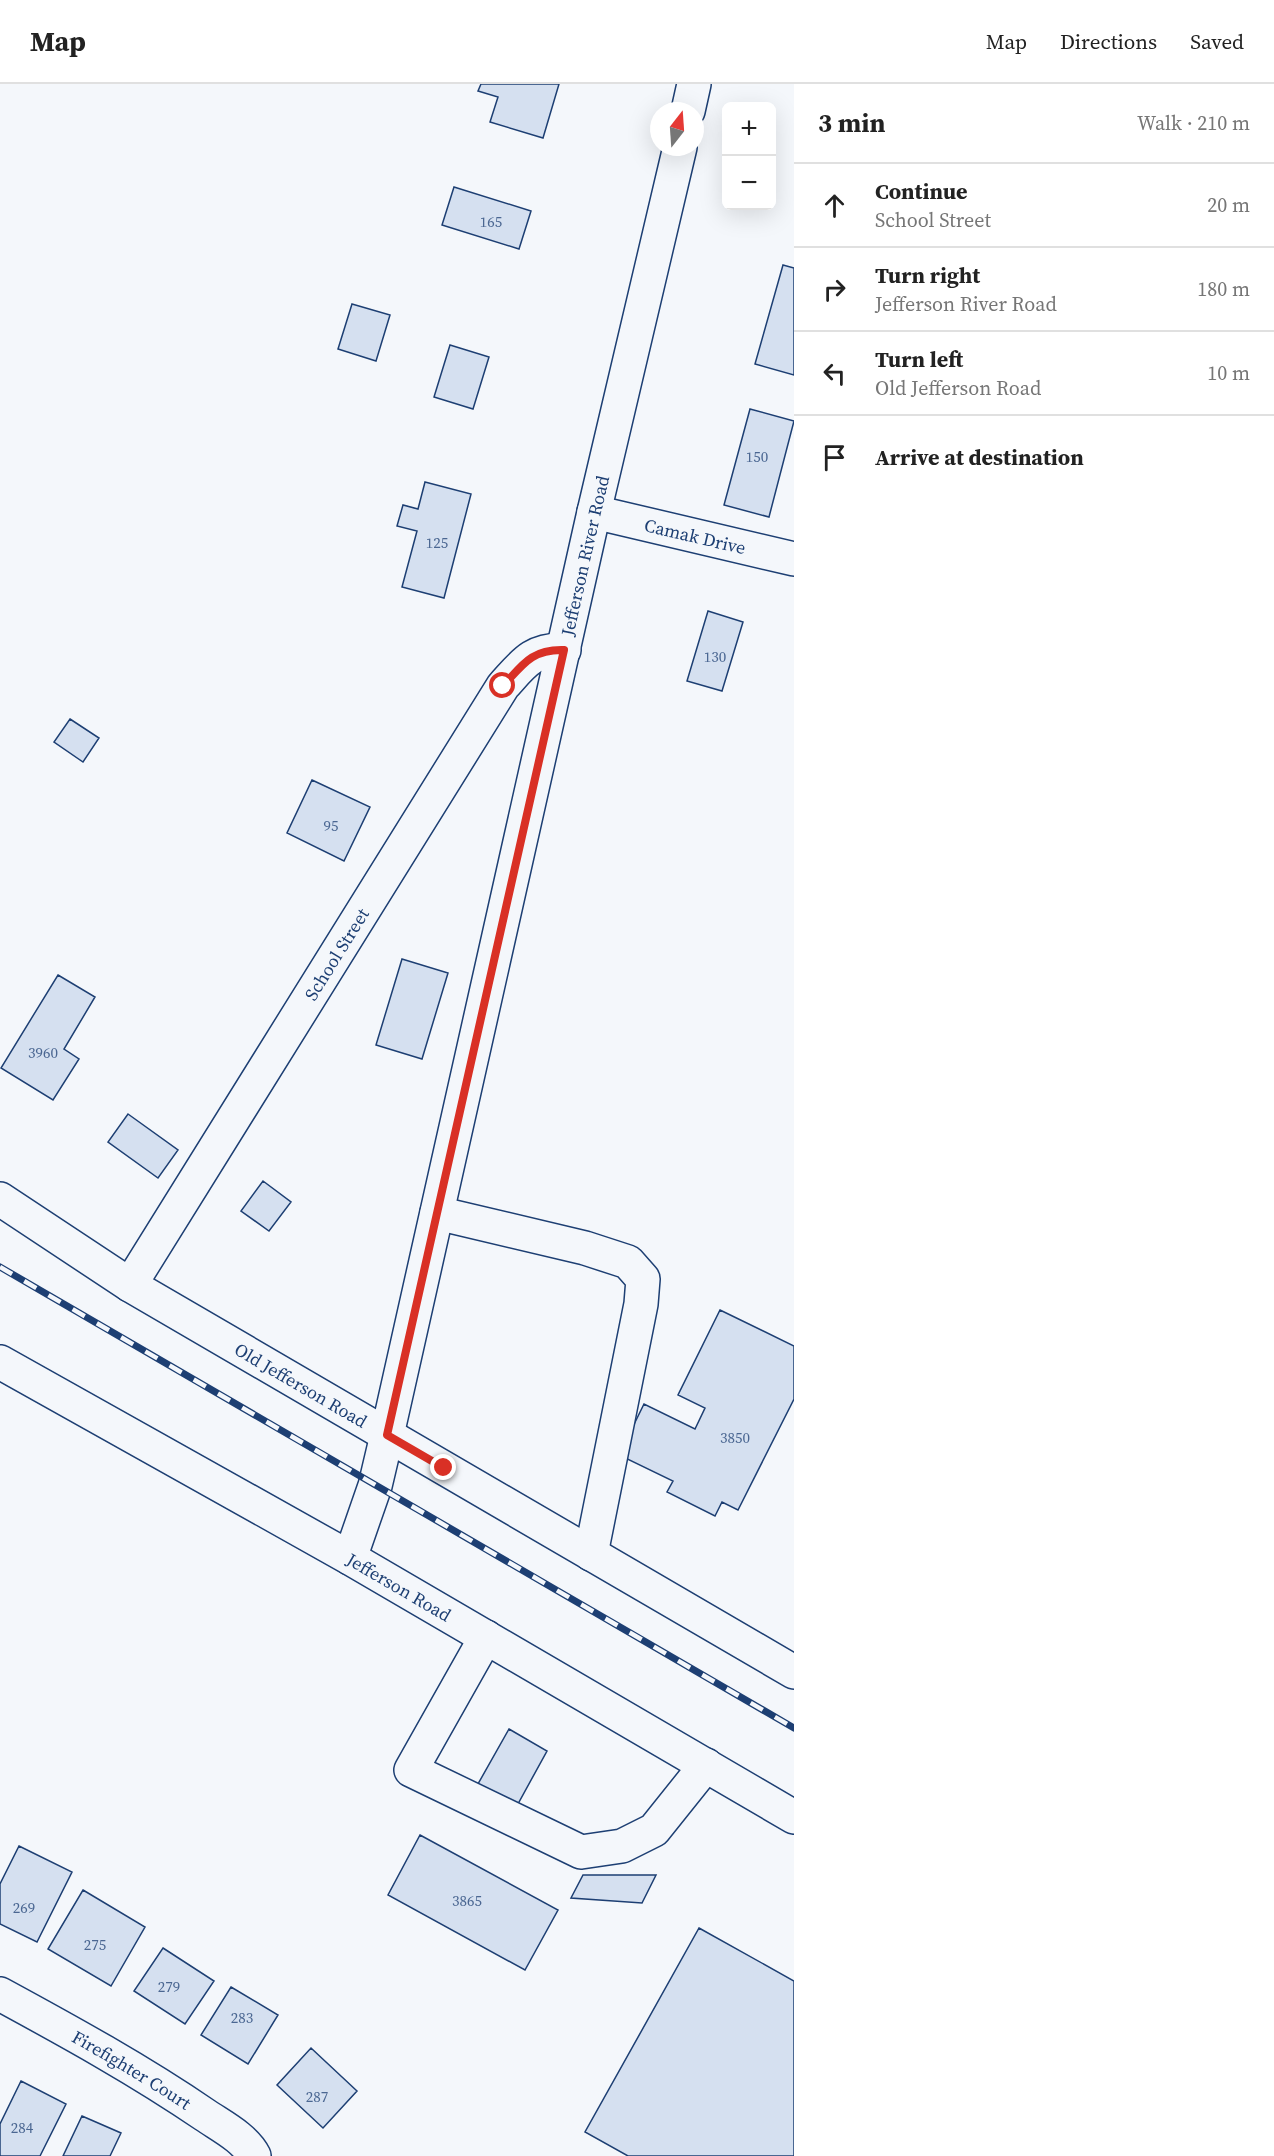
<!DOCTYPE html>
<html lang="en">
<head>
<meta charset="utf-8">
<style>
	:root { --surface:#fff; --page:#f2f2f2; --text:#222; --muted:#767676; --line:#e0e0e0 }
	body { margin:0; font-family:"Source Serif 4",serif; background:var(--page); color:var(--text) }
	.controls { position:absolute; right:18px; top:18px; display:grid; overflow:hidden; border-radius:9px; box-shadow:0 6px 24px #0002 }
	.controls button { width:54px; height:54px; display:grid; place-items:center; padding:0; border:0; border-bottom:2px solid var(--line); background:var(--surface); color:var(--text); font:30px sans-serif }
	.compass { position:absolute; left:650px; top:18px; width:54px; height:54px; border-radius:50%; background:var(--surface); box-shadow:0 6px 24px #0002; rotate:17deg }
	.stop { position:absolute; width:18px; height:18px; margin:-14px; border:4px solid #d93025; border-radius:50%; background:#fff }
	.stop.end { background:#d93025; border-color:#fff; box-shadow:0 2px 6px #0008 }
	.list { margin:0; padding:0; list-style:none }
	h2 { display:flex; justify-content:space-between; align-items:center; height:78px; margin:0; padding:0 24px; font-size:26px }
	h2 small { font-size:20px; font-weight:400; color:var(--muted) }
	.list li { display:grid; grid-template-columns:39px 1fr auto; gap:18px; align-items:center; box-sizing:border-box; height:84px; padding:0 24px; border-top:2px solid var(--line) }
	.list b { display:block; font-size:22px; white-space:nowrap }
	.list p { margin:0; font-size:20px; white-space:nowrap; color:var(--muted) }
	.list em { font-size:20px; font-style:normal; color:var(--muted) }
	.icon { flex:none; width:33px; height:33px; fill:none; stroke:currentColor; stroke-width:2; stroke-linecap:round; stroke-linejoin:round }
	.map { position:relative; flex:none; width:794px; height:2072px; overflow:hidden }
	header { display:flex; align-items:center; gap:36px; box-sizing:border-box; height:84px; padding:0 30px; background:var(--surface); border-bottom:2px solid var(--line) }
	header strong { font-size:28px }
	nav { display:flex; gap:33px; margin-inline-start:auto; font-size:21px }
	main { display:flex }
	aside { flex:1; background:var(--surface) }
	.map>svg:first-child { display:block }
	.building { fill:#d5e0f0; stroke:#1d3f73; stroke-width:1.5 }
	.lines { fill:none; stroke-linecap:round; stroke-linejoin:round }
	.minor-casing { stroke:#1d3f73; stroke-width:36 }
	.highway-casing { stroke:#1d3f73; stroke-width:36 }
	.minor { stroke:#f4f7fb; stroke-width:33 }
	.highway { stroke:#f4f7fb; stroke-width:33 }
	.rail-casing { stroke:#1d3f73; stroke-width:7 }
	.rail { stroke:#f4f7fb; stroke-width:4.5; stroke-dasharray:14; stroke-linecap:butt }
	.route { stroke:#d93025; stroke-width:8 }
	.labels { text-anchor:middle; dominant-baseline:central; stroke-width:4.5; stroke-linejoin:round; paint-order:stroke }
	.number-label { font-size:15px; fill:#4b6792 }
	.street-label { font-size:18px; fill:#1d3f73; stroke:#f4f7fb }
</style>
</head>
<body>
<header>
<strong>Map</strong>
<nav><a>Map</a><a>Directions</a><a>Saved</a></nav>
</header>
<main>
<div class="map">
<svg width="794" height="2072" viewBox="0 0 794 2072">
	<rect width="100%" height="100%" fill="#f4f7fb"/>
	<!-- building -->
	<path class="building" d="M481 0H559L543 54 490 38 498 13 478 7Z
		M454 103 531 127 519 165 442 141Z
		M783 181 794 184V291L755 280Z
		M352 220 390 231 376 277 338 265Z
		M450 261 489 273 473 325 434 313Z
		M750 325 794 337 769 433 724 421Z
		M425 398 471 410 444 514 402 503 417 447 397 442 403 421 418 425Z
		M708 527 743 538 722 607 687 597Z
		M70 635 99 654 83 678 54 658Z
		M312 696 370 723 344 777 287 749Z
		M402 875 448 889 422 975 376 961Z
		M58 891 95 913 64 965 79 975 53 1016 1 984Z
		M128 1030 178 1066 158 1094 108 1058Z
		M263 1097 291 1118 269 1147 241 1127Z
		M720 1226 794 1262V1315L738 1426 722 1418 715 1432 667 1408 673 1397 619 1371 644 1320 695 1345 705 1324 678 1311Z
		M509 1645 547 1667 513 1729 474 1707Z
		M420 1751 558 1826 525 1886 388 1811Z
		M19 1762 72 1788 37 1858 0 1840V1800Z
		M583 1791H656L642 1819 571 1814Z
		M83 1806 145 1843 111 1902 48 1865Z
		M699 1844 794 1897V2072H628L585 2048Z
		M163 1864 214 1897 185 1940 134 1907Z
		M231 1903 278 1931 248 1980 201 1951Z
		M311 1964 357 2007 323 2044 277 2001Z
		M21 1997 66 2020 40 2072H0V2040Z
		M82 2032 121 2049 110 2072H63Z"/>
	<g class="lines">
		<!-- minor casing -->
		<g class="minor-casing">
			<g id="minor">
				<path d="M688 27 694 0"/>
				<path id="s1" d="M594 428 794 475"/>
				<path id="s2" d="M0 1115 130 1201 794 1588"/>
				<path d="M437 1129 585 1164 628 1178 643 1195 641 1220 591 1470"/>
				<path id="s3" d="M130 1201 503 602C523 580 532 565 564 566"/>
				<path id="s4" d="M350 1474 375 1402 387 1351 594 428 680 63"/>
				<path d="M486 1553 411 1686 581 1768 622 1762 654 1746 706 1681"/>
				<path id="s5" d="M0 1910C70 1948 139 1986 205 2031 221 2042 245 2054 254 2072"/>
			</g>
		</g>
		<!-- highway casing -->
		<g class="highway-casing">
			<g id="highway">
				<path id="s6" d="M0 1278 350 1474 794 1733"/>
			</g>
		</g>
		<!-- minor -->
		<use href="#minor" class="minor"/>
		<!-- highway -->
		<use href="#highway" class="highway"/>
		<!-- rail casing -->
		<g class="rail-casing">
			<path id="rail" d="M0 1183 794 1644"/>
		</g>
		<!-- rail -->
		<use href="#rail" class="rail"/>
	</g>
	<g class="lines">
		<!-- route -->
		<path class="route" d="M444 1384 387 1351 564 566C532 565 523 580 503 602"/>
	</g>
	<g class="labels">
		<!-- number labels -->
		<g class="number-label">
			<text x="491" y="137">165</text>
			<text x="757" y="372">150</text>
			<text x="437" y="458">125</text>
			<text x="715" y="572">130</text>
			<text x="331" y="741">95</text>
			<text x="43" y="968">3960</text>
			<text x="735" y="1353">3850</text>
			<text x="467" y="1816">3865</text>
			<text x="24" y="1823">269</text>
			<text x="95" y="1860">275</text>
			<text x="169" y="1902">279</text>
			<text x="242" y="1933">283</text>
			<text x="317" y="2012">287</text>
			<text x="22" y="2043">284</text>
		</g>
		<!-- street labels -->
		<g class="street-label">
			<text stroke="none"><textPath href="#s1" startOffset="104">Camak Drive</textPath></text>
			<text stroke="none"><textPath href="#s4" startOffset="1030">Jefferson River Road</textPath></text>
			<text stroke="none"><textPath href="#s3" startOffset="390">School Street</textPath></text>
			<text stroke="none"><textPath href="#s2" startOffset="354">Old Jefferson Road</textPath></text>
			<text stroke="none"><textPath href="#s6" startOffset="458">Jefferson Road</textPath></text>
			<text stroke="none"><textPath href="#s5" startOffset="152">Firefighter Court</textPath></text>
		</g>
	</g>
</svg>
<div class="controls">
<button>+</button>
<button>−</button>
</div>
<svg class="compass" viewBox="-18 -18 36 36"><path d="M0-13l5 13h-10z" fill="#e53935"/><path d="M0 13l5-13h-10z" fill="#767676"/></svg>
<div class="stop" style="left:503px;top:602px"></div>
<div class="stop end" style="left:444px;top:1384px"></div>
</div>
<aside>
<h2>3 min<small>Walk · 210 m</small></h2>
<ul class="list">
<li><svg class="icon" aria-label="ahead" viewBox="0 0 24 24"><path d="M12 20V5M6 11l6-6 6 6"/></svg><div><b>Continue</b><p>School Street</p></div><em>20 m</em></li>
<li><svg class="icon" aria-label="right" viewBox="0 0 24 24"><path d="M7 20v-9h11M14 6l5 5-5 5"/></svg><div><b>Turn right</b><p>Jefferson River Road</p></div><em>180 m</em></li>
<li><svg class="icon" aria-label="left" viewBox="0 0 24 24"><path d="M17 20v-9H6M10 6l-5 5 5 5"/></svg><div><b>Turn left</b><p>Old Jefferson Road</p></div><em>10 m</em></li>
<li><svg class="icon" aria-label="arrive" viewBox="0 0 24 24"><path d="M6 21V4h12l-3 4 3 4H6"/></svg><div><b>Arrive at destination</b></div></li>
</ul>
</aside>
</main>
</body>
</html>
